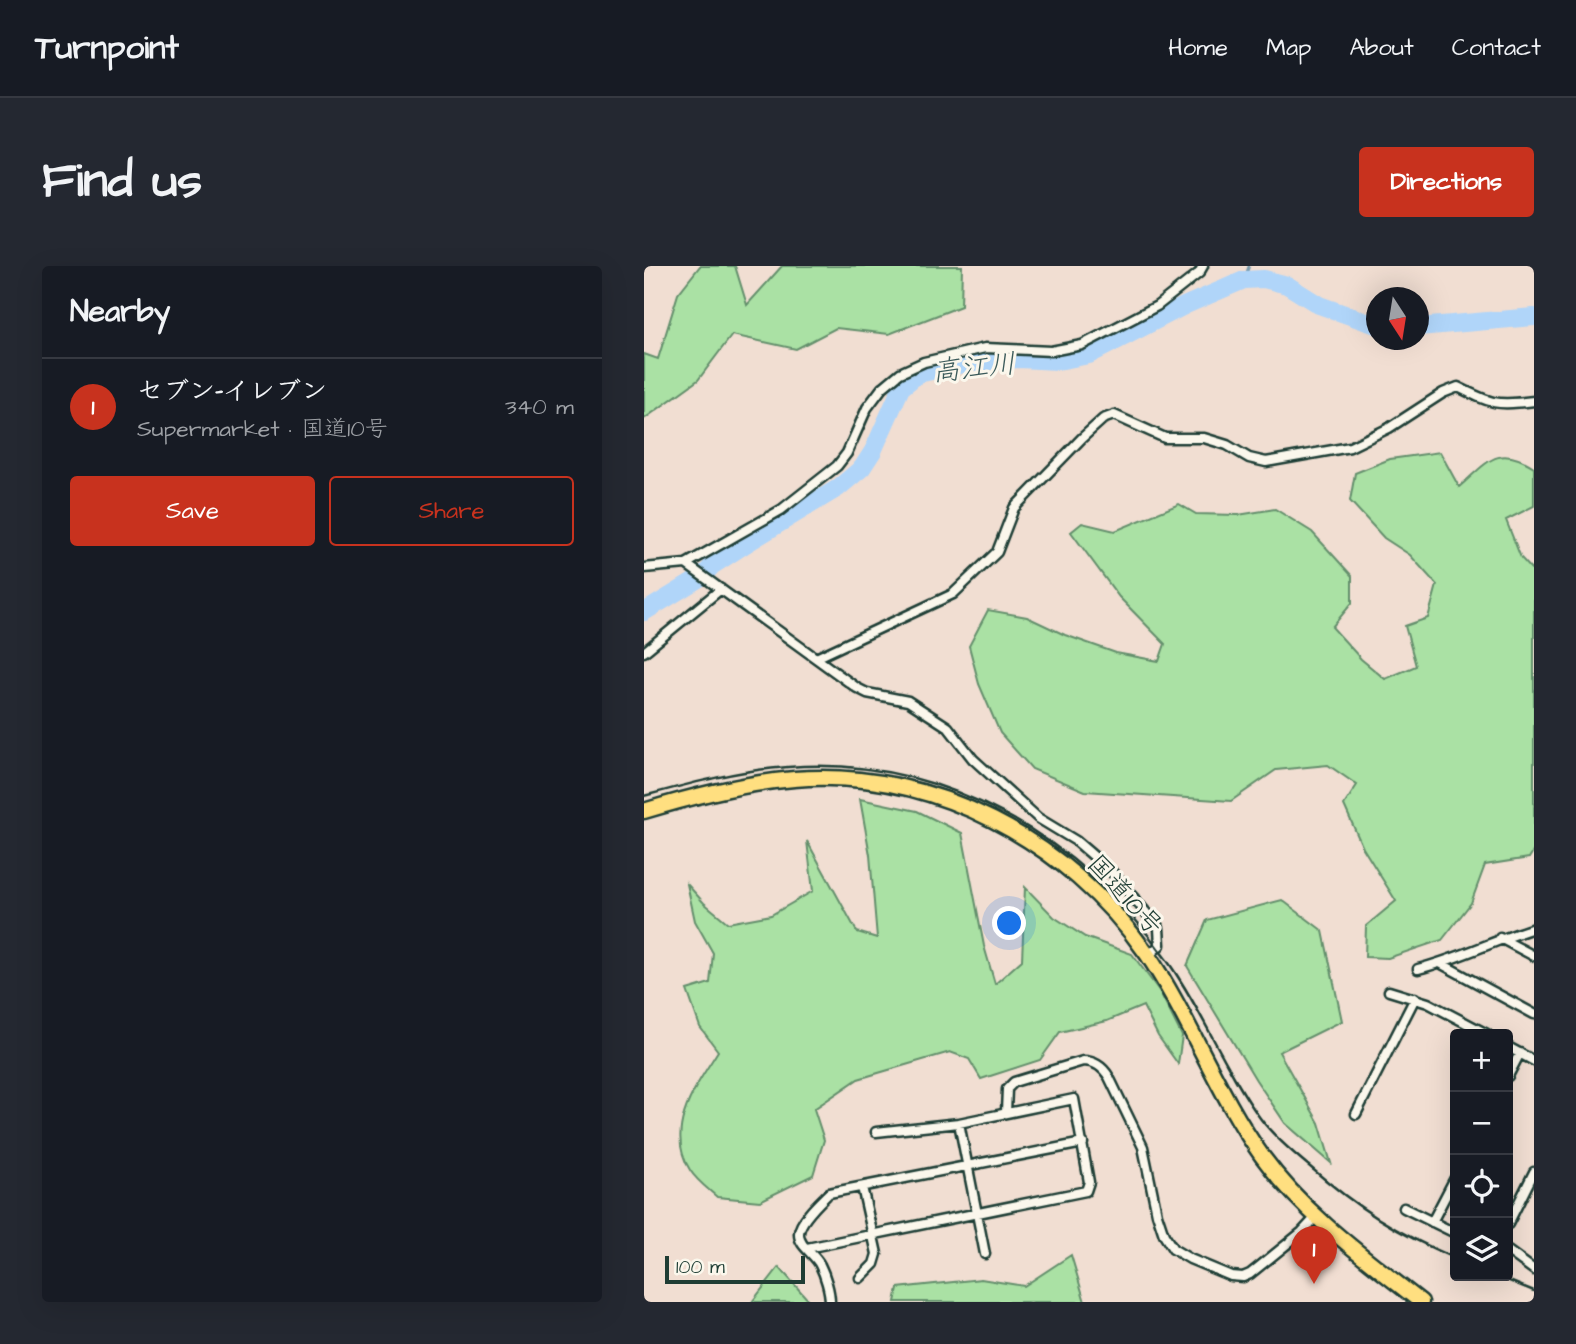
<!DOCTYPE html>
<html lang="en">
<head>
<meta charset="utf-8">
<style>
	:root { --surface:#171b24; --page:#242831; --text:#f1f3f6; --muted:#9ea1a6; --line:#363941; --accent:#c8321e }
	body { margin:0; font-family:"Architects Daughter","Klee One",sans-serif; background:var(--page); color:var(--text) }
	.controls { position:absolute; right:21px; bottom:21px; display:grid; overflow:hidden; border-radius:7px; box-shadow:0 7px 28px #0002 }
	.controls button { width:63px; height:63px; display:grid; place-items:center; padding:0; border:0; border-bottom:2px solid var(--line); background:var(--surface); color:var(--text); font:35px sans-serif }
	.compass { position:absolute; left:722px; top:21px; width:63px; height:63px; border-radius:50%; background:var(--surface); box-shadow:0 7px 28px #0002; rotate:168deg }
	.scale { position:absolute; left:21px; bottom:18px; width:140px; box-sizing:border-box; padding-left:7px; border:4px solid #1f3d34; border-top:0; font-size:19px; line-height:24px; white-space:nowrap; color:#1f3d34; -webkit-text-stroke:5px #fbf7ec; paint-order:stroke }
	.you { position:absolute; left:366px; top:658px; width:24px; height:24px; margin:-18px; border:5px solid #fff; border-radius:50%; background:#1a73e8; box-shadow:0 0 0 10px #1a73e833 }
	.badge { display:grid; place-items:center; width:46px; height:46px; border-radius:50%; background:var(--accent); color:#fff; font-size:23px; font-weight:700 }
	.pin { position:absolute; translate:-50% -58px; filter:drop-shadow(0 2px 4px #0008) }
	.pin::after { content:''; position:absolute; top:37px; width:24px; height:21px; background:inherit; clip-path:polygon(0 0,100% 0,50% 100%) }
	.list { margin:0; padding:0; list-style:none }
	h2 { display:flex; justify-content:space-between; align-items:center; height:91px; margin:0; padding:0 28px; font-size:30px }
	h2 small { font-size:23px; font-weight:400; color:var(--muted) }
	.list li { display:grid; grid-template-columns:46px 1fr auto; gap:21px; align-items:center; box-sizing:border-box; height:98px; padding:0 28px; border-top:2px solid var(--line) }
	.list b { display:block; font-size:26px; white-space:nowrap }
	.list p { margin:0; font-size:23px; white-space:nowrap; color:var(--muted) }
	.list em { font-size:23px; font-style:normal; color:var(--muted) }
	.actions { display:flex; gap:14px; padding:21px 28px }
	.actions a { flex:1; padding:16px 0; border:2px solid var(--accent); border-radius:7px; text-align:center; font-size:24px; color:var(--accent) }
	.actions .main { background:var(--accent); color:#fff }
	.icon { flex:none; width:38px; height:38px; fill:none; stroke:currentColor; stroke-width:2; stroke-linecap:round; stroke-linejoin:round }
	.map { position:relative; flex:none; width:890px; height:1036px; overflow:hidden; border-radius:7px }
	header { display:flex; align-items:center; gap:42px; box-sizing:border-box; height:98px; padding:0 35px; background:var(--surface); border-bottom:2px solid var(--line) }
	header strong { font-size:33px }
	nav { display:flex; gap:38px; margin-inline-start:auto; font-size:24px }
	.intro { display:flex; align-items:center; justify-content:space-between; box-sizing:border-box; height:168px; padding:0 42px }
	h1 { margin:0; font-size:49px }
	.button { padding:18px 32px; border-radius:7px; background:var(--accent); color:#fff; font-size:24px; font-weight:700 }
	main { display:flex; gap:42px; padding:0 42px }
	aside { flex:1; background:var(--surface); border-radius:7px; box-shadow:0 7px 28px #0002 }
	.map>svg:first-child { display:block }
	.green { fill:#aae1a4; stroke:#648f6c; stroke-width:2 }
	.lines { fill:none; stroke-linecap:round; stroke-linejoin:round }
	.stream { stroke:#7698aa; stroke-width:2.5 }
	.river { stroke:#b0d5f9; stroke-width:18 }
	.minor-casing { stroke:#1f3d34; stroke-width:13 }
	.trunk-casing { stroke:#1f3d34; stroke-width:19 }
	.minor { stroke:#fbf7ec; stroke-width:8 }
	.trunk { stroke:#ffdf80; stroke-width:14 }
	.rail { stroke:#1f3d34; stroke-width:2.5 }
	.labels { text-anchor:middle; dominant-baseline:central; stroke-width:6; stroke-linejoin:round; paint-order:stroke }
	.street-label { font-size:26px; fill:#1f3d34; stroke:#fbf7ec }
	.water-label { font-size:28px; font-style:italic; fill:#3c5b5b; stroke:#fbf7ec }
</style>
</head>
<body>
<header>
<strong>Turnpoint</strong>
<nav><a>Home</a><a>Map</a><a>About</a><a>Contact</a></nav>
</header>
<div class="intro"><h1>Find us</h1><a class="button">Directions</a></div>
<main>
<aside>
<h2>Nearby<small></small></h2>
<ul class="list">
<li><span class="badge">1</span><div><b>セブン-イレブン</b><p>Supermarket · 国道10号</p></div><em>340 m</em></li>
</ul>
<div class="actions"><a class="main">Save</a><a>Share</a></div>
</aside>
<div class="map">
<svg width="890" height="1036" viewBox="0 0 890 1036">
	<rect width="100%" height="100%" fill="#f1ded2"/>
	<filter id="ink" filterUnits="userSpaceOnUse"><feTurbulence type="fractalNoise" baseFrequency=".0143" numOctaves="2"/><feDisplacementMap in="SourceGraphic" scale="14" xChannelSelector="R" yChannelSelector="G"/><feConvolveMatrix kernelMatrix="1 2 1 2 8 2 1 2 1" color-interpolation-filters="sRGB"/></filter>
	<g filter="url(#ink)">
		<!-- green -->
		<path class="green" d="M56 0H91L103 39 138 0H318L317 40 245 68 192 62 152 83 88 69 54 114 0 153V88L14 93 34 28Z
			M796 186 815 221C843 197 853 177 890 201V240L862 254 877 292 890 306V584L885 592 841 599 827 637 798 674 744 692 721 691 722 660 752 635 719 582 700 539 713 519 684 499 632 504 587 535 441 525 388 503 356 467 335 418 325 380 344 344 383 351 421 369 472 387 515 395 521 378 475 331 427 266 438 257 471 265 535 238 552 248 594 249 631 243 668 266 708 310V337L688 361 717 393 741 413 772 400 761 360 784 352 793 319 766 289 740 272 706 235 711 207 746 193Z
			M216 533 273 545 318 567 340 680 351 718 378 694 381 621 410 651 441 671 488 688 516 726 538 770 534 798 514 770 499 740 463 755 416 766 396 794 337 813 325 793 306 786 214 813 170 843 180 874 169 909 116 935 73 931C64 923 52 914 46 904 20 863 52 820 74 785L56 761 43 724 66 717 69 687 51 655 43 618 60 637 84 657 127 649 169 625 163 575 213 666 233 672 226 589Z
			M638 634 679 665 698 755 635 786 675 857 687 897 641 857 612 814 543 700 563 654Z
			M427 989 441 1036H251L254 1022 337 1013 380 1020Z
			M135 1001 166 1036H108Z"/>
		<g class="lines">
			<!-- stream -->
			<path class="stream" d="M600 14 605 0"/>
			<!-- river -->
			<path class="river" d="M774 61 890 51
				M0 346 59 310 68 300 105 276 194 222 218 202 229 185 257 122 274 108 324 97 375 93 414 95 445 89 542 39 600 14 620 13 643 19 675 39 732 59"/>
			<!-- minor casing -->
			<g class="minor-casing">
				<path id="minor" d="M42 298 137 244 193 200 203 187 223 142 238 122 256 107 280 96 341 82 407 85 438 79 513 40 555 7 559 0
					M0 302 42 298 213 422 223 427 264 435 304 461 329 493 394 552 432 575 468 606 515 662 516 679 504 690
					M0 386 77 323
					M172 392 309 328 353 286 370 242 438 172 459 153 470 149 521 172H560L583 179 605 192 622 196 706 181 745 162 799 127 814 121C848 138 852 140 890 135
					M856 672 890 690
					M796 697 890 748
					M774 703C814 693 851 674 890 662
					M745 725 784 737 843 768
					M864 781 890 795
					M864 810 876 787
					M362 846 363 823 370 816 439 795C451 795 459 801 465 811L499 881 513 948 520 969 529 983 546 993 587 1010 599 1011 606 1008 658 966 672 951
					M712 848 771 732
					M315 857 341 988
					M760 942 811 967
					M788 956 811 912
					M864 958 890 906
					M163 982 442 925 445 916 430 833 315 857 232 866
					M864 985 890 1004
					M216 1012 230 998 233 988 218 921
					M186 1036C186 1025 181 1009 176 999 171 988 154 980 155 967 156 954 176 936 185 927L439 877"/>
			</g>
			<!-- trunk casing -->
			<g class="trunk-casing">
				<path id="trunk" d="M0 545C49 530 99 517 150 513 289 502 424 575 503 688 546 752 573 827 618 890 661 949 721 992 777 1036"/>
			</g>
			<!-- minor -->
			<use href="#minor" class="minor"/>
			<!-- trunk -->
			<use href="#trunk" class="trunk"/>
			<!-- rail -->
			<path class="rail" d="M0 530C48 517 95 504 144 501 296 489 437 571 522 693 558 743 580 802 616 852 629 870 648 886 665 900 713 942 752 967 811 992
				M853 1010 890 1025"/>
		</g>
	</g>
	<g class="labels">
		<!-- street labels -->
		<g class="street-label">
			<text transform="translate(481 629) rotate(48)">国道10号</text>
		</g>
		<!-- water labels -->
		<g class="water-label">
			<text transform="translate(330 102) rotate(-6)">高江川</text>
		</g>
	</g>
</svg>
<div class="controls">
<button>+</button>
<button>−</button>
<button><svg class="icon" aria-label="locate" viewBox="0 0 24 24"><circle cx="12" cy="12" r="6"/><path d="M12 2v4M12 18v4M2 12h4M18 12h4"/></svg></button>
<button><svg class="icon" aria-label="layers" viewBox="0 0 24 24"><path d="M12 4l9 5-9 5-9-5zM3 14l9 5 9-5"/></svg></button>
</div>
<svg class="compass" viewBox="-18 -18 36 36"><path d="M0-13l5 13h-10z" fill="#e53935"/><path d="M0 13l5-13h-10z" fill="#9ea1a6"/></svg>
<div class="scale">100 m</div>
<div class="you"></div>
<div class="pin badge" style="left:670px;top:1018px">1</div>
</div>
</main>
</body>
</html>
